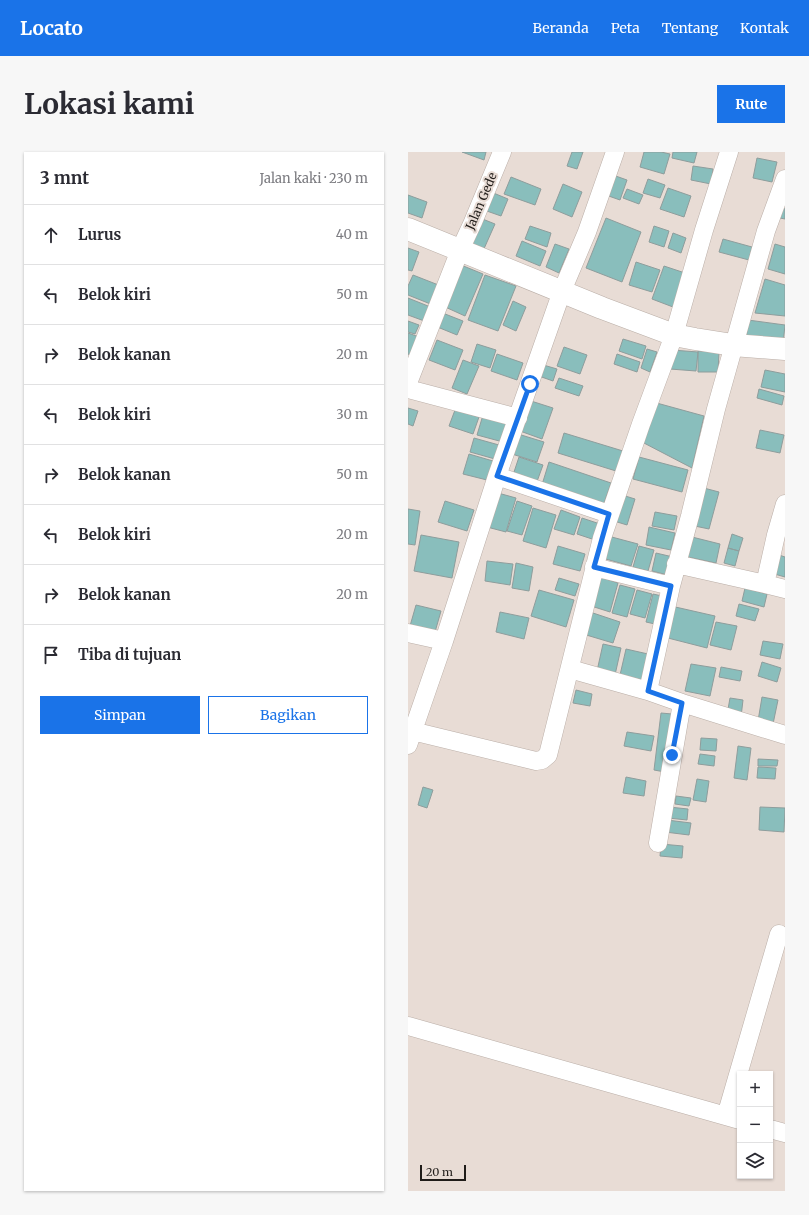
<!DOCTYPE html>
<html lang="id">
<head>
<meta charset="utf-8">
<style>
	:root { --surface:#fff; --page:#f7f7f7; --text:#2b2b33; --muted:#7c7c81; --line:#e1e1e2; --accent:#1a73e8 }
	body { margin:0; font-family:Merriweather,serif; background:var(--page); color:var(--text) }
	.controls { position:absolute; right:12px; bottom:12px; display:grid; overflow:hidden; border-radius:0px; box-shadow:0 1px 3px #0004 }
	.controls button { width:36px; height:36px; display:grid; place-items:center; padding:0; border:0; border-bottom:1px solid var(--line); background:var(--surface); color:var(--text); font:20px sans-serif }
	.scale { position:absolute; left:12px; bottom:10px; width:46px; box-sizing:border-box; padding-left:4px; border:2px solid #201c19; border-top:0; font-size:11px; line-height:14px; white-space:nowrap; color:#201c19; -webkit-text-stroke:3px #e8dcd5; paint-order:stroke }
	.stop { position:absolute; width:12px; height:12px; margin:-9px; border:3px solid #1a73e8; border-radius:50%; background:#fff }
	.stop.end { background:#1a73e8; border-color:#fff; box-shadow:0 1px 4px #0008 }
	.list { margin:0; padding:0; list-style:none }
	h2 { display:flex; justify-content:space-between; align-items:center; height:52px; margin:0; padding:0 16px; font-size:17px }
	h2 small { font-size:13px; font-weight:400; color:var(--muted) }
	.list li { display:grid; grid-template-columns:26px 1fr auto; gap:12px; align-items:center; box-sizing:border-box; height:60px; padding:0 16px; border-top:1px solid var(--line) }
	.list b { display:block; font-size:15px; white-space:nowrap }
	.list em { font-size:13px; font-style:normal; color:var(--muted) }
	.actions { display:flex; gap:8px; padding:12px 16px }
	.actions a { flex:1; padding:9px 0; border:1px solid var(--accent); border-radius:0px; text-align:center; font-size:14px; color:var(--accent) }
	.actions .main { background:var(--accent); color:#fff }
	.icon { flex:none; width:22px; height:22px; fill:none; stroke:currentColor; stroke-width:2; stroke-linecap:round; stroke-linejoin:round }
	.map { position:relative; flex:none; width:377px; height:1039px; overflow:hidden; border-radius:0px }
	header { display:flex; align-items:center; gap:24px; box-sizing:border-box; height:56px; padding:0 20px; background:var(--accent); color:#fff }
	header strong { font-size:19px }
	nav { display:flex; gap:22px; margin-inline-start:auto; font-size:14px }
	.intro { display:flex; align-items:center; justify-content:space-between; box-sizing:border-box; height:96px; padding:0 24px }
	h1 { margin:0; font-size:28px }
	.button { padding:10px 18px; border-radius:0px; background:var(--accent); color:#fff; font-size:14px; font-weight:700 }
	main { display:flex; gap:24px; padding:0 24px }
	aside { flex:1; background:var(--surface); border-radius:0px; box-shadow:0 1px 3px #0004 }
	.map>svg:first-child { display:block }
	.building { fill:#89bebc; stroke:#8e9d9c }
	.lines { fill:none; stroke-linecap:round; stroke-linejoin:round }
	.minor-casing { stroke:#baaea7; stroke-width:19 }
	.tertiary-casing { stroke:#baaea7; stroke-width:23 }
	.minor { stroke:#fff; stroke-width:18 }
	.tertiary { stroke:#fff; stroke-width:22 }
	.route { stroke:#1a73e8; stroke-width:5 }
	.labels { text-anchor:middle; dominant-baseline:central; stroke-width:4; stroke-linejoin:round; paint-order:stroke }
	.street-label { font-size:12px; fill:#201c19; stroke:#e8dcd5 }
</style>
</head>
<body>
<header>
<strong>Locato</strong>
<nav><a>Beranda</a><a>Peta</a><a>Tentang</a><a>Kontak</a></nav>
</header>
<div class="intro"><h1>Lokasi kami</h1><a class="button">Rute</a></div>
<main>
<aside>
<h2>3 mnt<small>Jalan kaki · 230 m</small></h2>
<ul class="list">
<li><svg class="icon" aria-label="ahead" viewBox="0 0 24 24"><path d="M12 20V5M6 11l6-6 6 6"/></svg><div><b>Lurus</b></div><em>40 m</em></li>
<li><svg class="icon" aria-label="left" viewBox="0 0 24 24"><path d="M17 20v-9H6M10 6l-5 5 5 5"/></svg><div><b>Belok kiri</b></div><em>50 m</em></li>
<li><svg class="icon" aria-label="right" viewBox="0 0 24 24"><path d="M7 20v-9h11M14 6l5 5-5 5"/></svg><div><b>Belok kanan</b></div><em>20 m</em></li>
<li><svg class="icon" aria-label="left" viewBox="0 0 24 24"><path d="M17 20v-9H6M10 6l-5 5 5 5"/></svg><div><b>Belok kiri</b></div><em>30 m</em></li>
<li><svg class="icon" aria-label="right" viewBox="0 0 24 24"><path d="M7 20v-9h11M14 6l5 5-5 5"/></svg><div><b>Belok kanan</b></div><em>50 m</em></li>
<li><svg class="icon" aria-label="left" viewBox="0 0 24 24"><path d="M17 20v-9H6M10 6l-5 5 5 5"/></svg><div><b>Belok kiri</b></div><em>20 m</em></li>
<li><svg class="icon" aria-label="right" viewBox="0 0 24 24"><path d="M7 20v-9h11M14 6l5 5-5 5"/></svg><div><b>Belok kanan</b></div><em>20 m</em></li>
<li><svg class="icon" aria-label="arrive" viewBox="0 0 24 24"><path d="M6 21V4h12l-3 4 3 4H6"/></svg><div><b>Tiba di tujuan</b></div></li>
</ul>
<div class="actions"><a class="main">Simpan</a><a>Bagikan</a></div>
</aside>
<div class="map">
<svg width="377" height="1039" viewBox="0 0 377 1039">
	<rect width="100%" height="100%" fill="#e8dcd5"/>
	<!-- building -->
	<path class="building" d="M54 0H78L76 8Z
		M164 0H175L169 17 159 14Z
		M236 0H253L262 2 256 22 232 15Z
		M265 0H289L286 11 264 6Z
		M349 6 369 10 364 30 345 26Z
		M285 14 305 17 303 32 283 28Z
		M202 22 219 28 212 48 195 42Z
		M103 25 133 37 127 53 96 42Z
		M240 27 257 33 252 46 235 41Z
		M155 32 174 40 164 65 145 57Z
		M260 36 283 44 276 65 252 57Z
		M219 37 235 43 231 52 215 46Z
		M83 40 100 47 93 64 76 58Z
		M0 43 19 50 14 66 0 61Z
		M375 56 377 57V67L372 66Z
		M72 66 87 72 75 99 61 93Z
		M198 66 233 80 214 130 178 116Z
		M122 74 143 81 139 95 117 87Z
		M246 74 261 79 256 95 241 90Z
		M265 81 278 86 273 101 260 96Z
		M315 87 344 95 341 108 311 100Z
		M114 89 138 99 132 114 108 104Z
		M147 92 161 97 151 121 138 115Z
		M367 92 377 95V122L360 117Z
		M0 96 11 100 4 119 0 118Z
		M228 110 252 118 244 140 221 133Z
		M53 113 75 122 57 164 35 154Z
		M256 114 277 121 265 155 244 147Z
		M5 123 33 134 25 153 0 143V134Z
		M77 123 108 134 90 179 60 168Z
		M357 127 377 133V164L347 161Z
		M0 146 25 156 19 170 0 163Z
		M105 149 118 155 108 179 95 173Z
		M32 160 55 169 49 183 27 174Z
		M340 168 377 173 375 192 338 188Z
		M0 169 11 173 7 182 0 180Z
		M0 181 11 185 4 204 0 202Z
		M215 187 238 194 234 207 211 199Z
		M29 188 55 198 47 218 21 208Z
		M69 192 88 198 82 216 63 210Z
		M156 195 179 203 172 222 149 214Z
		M239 197 249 200 242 220 233 216Z
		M264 198 290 200 288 219 262 217Z
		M290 199 311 200 310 220H290Z
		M89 202 115 211 109 228 83 219Z
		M209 202 232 210 229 220 206 212Z
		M55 208 71 214 59 242 44 236Z
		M132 212 149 217 145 229 128 223Z
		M357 218 377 222V240L353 235Z
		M151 226 175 234 171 244 147 236Z
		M351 237 376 244 374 253 349 246Z
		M123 249 145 256 134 287 112 279Z
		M245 250 296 264 284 316 234 290Z
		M0 256 10 259 5 274 0 272Z
		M47 258 71 265 65 282 41 274Z
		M75 263 100 271 95 290 69 283Z
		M352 278 376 283 372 301 348 296Z
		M156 281 215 299 208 319 150 301Z
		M110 282 136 290 129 310 104 302Z
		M66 286 91 293 87 307 62 300Z
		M61 302 85 309 79 328 55 322Z
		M111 305 135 313 127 335 104 326Z
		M231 305 280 318 274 340 225 327Z
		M141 310 203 331 194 357 133 336Z
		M292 335 311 340 301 377 282 373Z
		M90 341 108 346 98 380 79 375Z
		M214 343 227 347 219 373 206 369Z
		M37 349 66 358 59 379 30 370Z
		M109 349 124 354 114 383 99 379Z
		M125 356 148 363 138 396 115 389Z
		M0 357 12 359 7 393 0 392Z
		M153 358 172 365 166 383 146 377Z
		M247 360 269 364 266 378 244 374Z
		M174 366 192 372 187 388 169 382Z
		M241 375 267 381 263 398 238 393Z
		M324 382 335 386 331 399 320 396Z
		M13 383 51 390 44 426 6 419Z
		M200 384 230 392 223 414 194 406Z
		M280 384 312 392 308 411 275 404Z
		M150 394 177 402 172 419 145 412Z
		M231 394 246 398 240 419 225 415Z
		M320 396 331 399 327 414 316 411Z
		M248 401 265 405 260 423 244 419Z
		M368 402 377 405V425L363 421Z
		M79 409 105 412 102 433 77 429Z
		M108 411 125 415 121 439 104 436Z
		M189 424 210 431 202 460 180 453Z
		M151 426 171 432 167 444 147 438Z
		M212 433 227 437 219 465 204 461Z
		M337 436 359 442 356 455 334 449Z
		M131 438 166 448 158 475 123 464Z
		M229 438 244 442 237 466 222 462Z
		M245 442 254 444 247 472 238 470Z
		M331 452 351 457 347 469 328 464Z
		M8 453 33 459 27 480 2 474Z
		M263 454 307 464 299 496 256 485Z
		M92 460 121 466 116 487 88 480Z
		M182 460 212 470 205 491 175 482Z
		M308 470 329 474 323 498 302 493Z
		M355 489 375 492 372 507 352 503Z
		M195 492 213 496 207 523 189 519Z
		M218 497 240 502 234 528 212 523Z
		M354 510 373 516 369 530 350 524Z
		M283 512 308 516 302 544 277 539Z
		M313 515 334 519 332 529 311 525Z
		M168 538 184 542 182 554 165 551Z
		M354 545 370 548 365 572 350 569Z
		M322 546 335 548 333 565 319 563Z
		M253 561 264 562 257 620 246 618Z
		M219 580 246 584 243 599 216 594Z
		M293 586 309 587 308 599 292 598Z
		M330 594 343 596 339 628 326 626Z
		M292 602 307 604 306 614 290 612Z
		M350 607 370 608 369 614H350Z
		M350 615 368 616 367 627 349 626Z
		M218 625 238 629 236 644 215 641Z
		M289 627 301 629 298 650 285 648Z
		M15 635 25 638 19 656 10 653Z
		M268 644 283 646 281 654 267 652Z
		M261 655 280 657 279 668 260 666Z
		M352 655 377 656 376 680 351 678Z
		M259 668 283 671 281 683 257 680Z
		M253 692 275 694 274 706 252 704Z"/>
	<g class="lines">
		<!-- minor casing -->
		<g class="minor-casing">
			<path id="minor" d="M0 231 52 98 65 70 94 0
				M0 237 110 266
				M89 324 201 362
				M377 352 368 383 357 432 377 437
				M268 412 357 432
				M186 415 263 434
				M0 481 36 489
				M162 517 240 539 274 551 377 583
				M240 539 263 434 282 364 308 257 358 79 377 27
				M0 578 128 609 134 608 140 603 194 386 233 272 266 183 296 78 321 0
				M0 593 36 489 89 324 154 139 179 80 207 0
				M250 691 274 551
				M0 874 332 968
				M318 964 371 782
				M362 977 377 981"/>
		</g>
		<!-- tertiary casing -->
		<g class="tertiary-casing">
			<path id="tertiary" d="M0 77 194 156 266 183 287 187 325 193 377 197"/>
		</g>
		<!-- minor -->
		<use href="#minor" class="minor"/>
		<!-- tertiary -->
		<use href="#tertiary" class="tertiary"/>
	</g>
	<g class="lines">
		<!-- route -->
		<path class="route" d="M122 232 89 324 201 362 186 415 263 434 240 539 274 551 264 603"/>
	</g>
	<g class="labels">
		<!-- street labels -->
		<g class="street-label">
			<text transform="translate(73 49) rotate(-67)">Jalan Gede</text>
		</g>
	</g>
</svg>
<div class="controls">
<button>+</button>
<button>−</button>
<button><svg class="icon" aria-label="layers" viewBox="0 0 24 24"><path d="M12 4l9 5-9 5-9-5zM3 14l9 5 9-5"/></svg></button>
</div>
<div class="scale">20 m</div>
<div class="stop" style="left:122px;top:232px"></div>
<div class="stop end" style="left:264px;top:603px"></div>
</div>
</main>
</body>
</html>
